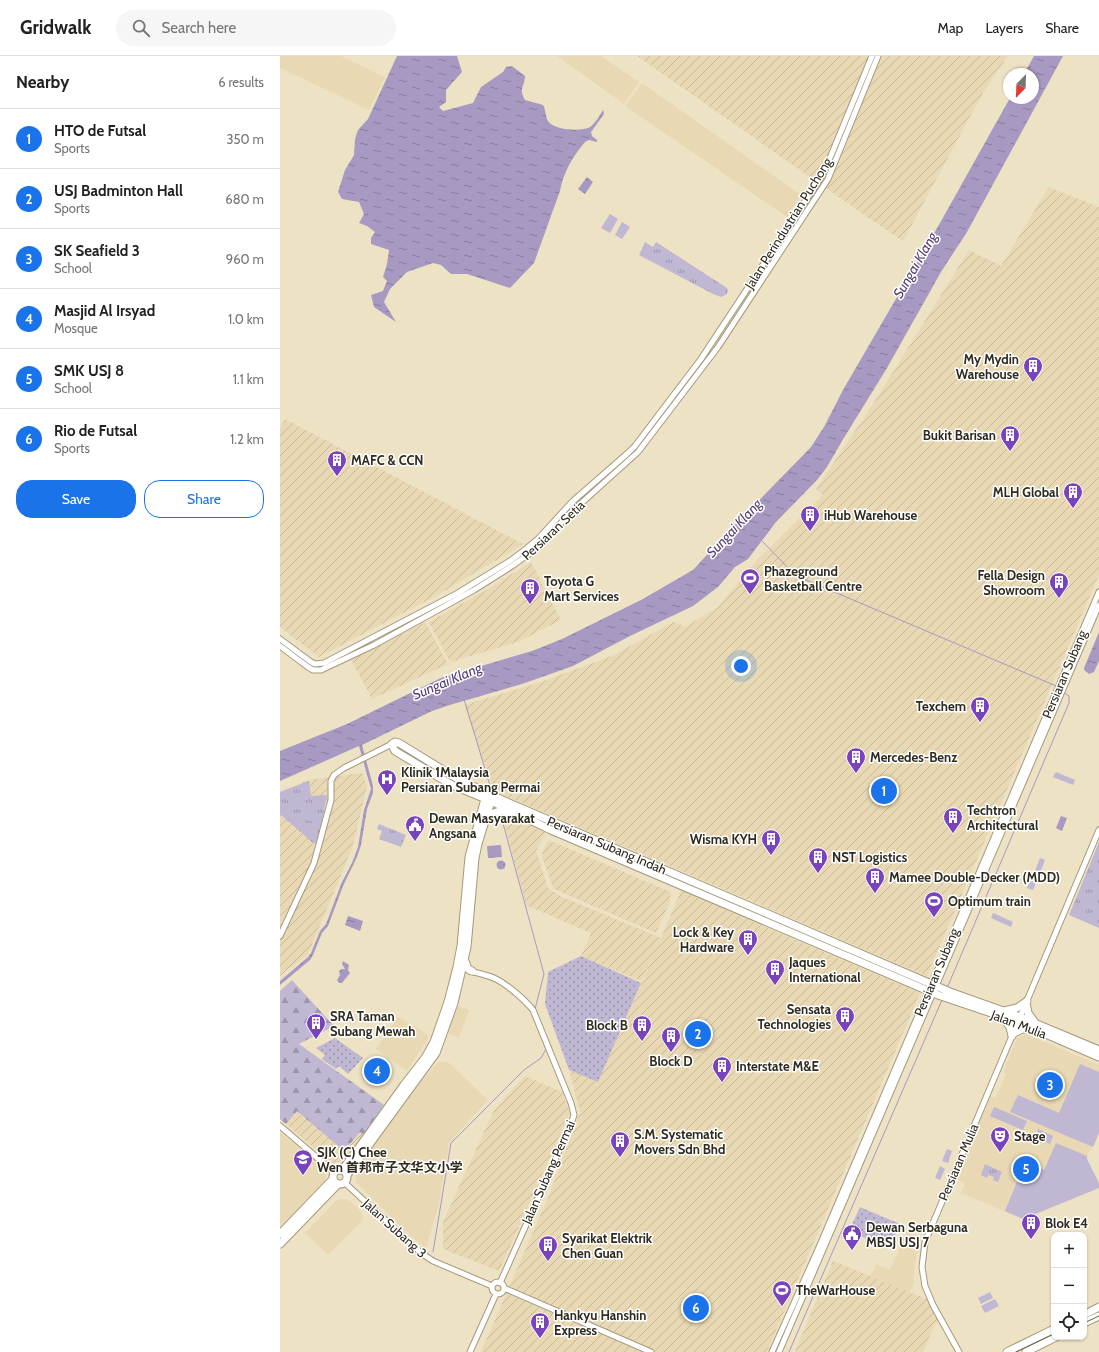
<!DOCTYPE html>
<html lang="en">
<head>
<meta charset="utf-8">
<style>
	:root { --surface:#fff; --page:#f6f6f6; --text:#222; --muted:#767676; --line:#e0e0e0; --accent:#1a73e8 }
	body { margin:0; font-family:Cabin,"Noto Sans SC",sans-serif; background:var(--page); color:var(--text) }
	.controls { position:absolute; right:12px; bottom:12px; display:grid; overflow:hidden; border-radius:8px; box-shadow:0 1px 3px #0004 }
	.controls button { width:36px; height:36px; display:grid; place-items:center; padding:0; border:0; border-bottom:1px solid var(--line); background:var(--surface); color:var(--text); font:20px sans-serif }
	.compass { position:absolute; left:723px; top:12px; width:36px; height:36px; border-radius:50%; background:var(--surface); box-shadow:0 1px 3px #0004; rotate:203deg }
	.you { position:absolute; left:461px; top:610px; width:14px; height:14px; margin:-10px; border:3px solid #fff; border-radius:50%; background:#1a73e8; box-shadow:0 0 0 6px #1a73e833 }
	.badge { display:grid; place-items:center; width:26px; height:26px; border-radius:50%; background:var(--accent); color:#fff; font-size:13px; font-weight:700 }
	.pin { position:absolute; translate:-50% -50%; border:2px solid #fff; box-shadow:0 1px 4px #0006 }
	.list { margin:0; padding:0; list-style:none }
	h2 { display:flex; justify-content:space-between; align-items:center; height:52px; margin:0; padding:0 16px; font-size:17px }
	h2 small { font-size:13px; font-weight:400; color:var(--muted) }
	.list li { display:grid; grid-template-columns:26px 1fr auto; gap:12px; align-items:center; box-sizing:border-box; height:60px; padding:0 16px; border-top:1px solid var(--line) }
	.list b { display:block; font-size:15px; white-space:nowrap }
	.list p { margin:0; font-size:13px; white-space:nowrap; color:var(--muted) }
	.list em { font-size:13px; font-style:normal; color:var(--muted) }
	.actions { display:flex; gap:8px; padding:12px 16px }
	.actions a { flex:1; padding:9px 0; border:1px solid var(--accent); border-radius:16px; text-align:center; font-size:14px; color:var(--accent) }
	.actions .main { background:var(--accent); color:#fff }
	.icon { flex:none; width:22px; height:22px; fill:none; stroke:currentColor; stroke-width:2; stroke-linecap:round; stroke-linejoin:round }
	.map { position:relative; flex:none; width:819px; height:1296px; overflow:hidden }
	header { display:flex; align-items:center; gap:24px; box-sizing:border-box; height:56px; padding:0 20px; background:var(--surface); border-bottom:1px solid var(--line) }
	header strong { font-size:19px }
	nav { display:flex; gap:22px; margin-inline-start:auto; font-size:14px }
	.search { width:280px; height:36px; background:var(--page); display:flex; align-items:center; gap:10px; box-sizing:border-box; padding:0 14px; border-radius:22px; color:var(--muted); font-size:15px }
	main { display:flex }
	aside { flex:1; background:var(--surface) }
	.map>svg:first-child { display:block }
	.built { fill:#e8d9b4 }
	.industrial { fill:url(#industrial-furrows) }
	.grass { fill:url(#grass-dots) }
	.forest { fill:url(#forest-firs) }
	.park { fill:url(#park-tufts) }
	.garden { fill:#c0b7d3 }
	.water { fill:url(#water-ripples) }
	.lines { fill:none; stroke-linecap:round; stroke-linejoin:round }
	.stream { stroke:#a799c2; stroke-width:1 }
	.minor-casing { stroke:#a5997d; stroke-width:7 }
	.major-casing { stroke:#a5997d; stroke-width:9 }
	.minor { stroke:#fff; stroke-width:5 }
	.major { stroke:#fff; stroke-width:7 }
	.tram { stroke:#696352; stroke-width:1 }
	.labels { text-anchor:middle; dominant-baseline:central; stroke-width:3; stroke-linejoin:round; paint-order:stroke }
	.street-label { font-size:13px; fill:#2f2b1f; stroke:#fff }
	.poi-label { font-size:13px; font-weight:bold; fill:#2f2b1f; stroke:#fff; text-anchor:start }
	.water-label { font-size:14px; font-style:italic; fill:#523c73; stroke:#fff }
</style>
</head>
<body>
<header>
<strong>Gridwalk</strong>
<div class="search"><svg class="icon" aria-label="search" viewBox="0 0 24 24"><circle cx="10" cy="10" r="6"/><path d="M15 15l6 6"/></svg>Search here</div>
<nav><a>Map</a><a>Layers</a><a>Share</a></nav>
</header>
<main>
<aside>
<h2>Nearby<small>6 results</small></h2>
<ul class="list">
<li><span class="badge">1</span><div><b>HTO de Futsal</b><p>Sports</p></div><em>350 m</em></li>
<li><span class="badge">2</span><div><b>USJ Badminton Hall</b><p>Sports</p></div><em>680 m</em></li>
<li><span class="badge">3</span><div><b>SK Seafield 3</b><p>School</p></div><em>960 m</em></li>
<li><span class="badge">4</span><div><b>Masjid Al Irsyad</b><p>Mosque</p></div><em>1.0 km</em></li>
<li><span class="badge">5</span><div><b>SMK USJ 8</b><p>School</p></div><em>1.1 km</em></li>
<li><span class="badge">6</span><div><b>Rio de Futsal</b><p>Sports</p></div><em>1.2 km</em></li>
</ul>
<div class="actions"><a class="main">Save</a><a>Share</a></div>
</aside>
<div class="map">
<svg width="819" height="1296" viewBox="0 0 819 1296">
	<defs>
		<pattern id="industrial-furrows" width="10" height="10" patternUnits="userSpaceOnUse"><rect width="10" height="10" fill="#e8d9b4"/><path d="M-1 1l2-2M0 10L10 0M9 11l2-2" fill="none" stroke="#c7ba9a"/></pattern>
		<pattern id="grass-dots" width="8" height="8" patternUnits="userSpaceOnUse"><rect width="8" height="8" fill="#c0b7d3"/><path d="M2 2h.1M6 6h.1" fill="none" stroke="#9c95ab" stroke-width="1.8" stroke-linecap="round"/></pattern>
		<pattern id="forest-firs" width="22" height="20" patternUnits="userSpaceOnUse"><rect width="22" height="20" fill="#c0b7d3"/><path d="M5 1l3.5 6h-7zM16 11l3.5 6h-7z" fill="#9c95ab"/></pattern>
		<pattern id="park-tufts" width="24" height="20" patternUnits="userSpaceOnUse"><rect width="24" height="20" fill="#c0b7d3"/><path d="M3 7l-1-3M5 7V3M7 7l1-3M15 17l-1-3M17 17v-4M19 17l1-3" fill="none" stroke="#9c95ab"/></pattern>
		<pattern id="water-ripples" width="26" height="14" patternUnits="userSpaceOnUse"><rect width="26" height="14" fill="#a799c2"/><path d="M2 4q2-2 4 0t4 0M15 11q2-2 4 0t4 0" fill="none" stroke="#887d9d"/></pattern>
	</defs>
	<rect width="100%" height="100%" fill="#eee2c4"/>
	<!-- built -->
	<path class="built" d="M0 0H61L105 21 89 54 0 12Z
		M277 0H321L359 26 344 48Z
		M362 27 521 139 507 161 345 50Z
		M176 949 189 954 179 982 167 977Z
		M118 961 147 978 148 983 127 1015 96 993Z
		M746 978 819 1009V1077L813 1091H812L806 1102 819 1127V1132L743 1163 681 1137 685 1127 676 1123 710 1040 716 1042 726 1018 723 1016 737 982Z
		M158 1006H168L208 1044 169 1087 159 1147 146 1193 123 1173 76 1126V1114L138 1029Z
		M0 1076 25 1096 45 1114 46 1125 0 1170Z
		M61 1143 67 1144 71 1146 82 1157 83 1162 81 1166 48 1199 25 1177 57 1144Z
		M627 1175 639 1180 633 1224 635 1225 629 1238 590 1221 596 1208 610 1214Z"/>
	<!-- industrial -->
	<path class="industrial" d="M357 0H728L704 35 623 185 580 156Z
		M769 131 819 151V519L647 920 214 735 184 649 261 626 334 599 394 566 405 571 438 551 477 504 543 439 536 433 593 348 689 194 721 210Z
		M5 363 243 488 161 537 39 601 0 571V373Z
		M251 506 281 564 238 586 170 606 149 566 208 533Z
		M145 566 168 608 92 643 71 604Z
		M82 717 87 730 73 790 28 898 0 920V736L28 724Z
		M225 757 266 776 256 795 268 832 280 840 381 882 402 832 450 856 640 937 487 1296H201L271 1134 300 1056 289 1014 318 1026 373 901 361 925 301 900 311 877 246 849 222 758Z
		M268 784 391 836 390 841V846L376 877 274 833 272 829 262 801V797Z
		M245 1020 282 1036 290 1057 219 1215 163 1193V1166L214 1054Z
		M17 1055 64 1095 80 1076 83 1079 64 1106 52 1107 6 1068Z
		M553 1205 649 1244 659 1265 655 1268 643 1296H518L515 1295Z"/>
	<!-- grass -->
	<path class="grass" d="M301 900 361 927 318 1026 289 1014 265 948 268 916Z
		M55 982 83 1002 68 1018 59 1010 56 1013 42 1003 45 999 36 992Z
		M580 1151 620 1168 609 1192 569 1175Z"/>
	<!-- forest -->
	<path class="forest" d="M12 924 54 970 19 988 104 1049 83 1079 80 1076 64 1095 17 1055 6 1068 0 1063V935Z"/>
	<!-- park -->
	<path class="park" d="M365 186 373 191 376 186 447 232 448 234 447 238 441 241 433 238 359 199Z
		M29 725 31 740 47 739 37 787H33L0 758V736Z
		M99 768 126 779 121 791 99 783 102 775 97 773Z
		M819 786V872L789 859Z
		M705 1108 722 1116 718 1126 713 1124 714 1121 708 1119 707 1122 701 1119Z"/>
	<!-- garden -->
	<path class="garden" d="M330 158 338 163 330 177 321 172Z
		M342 166 350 171 342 183 335 179Z
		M776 716 795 724 793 729 773 721Z
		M28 746 38 749 33 766 23 763Z
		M760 802 765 804 760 817 755 815Z
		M752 820 758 822 753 834 747 832Z
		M713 857 733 866 731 871 711 862Z
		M800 1008 819 1016V1077L813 1091 730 1056 738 1039 779 1057Z
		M714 1051 747 1065 743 1074 710 1060Z
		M758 1073 773 1080 770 1088 755 1081Z
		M776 1087 807 1100V1103L819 1127V1132L743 1163 725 1155 745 1106 764 1114Z
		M667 1093 672 1095 668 1107 662 1105Z
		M660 1110 665 1113 660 1124 655 1122Z
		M710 1236 713 1242 701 1248 698 1242Z
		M715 1243 719 1250 705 1257 701 1250Z"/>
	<!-- water -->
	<path class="water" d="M117 0H177L182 16 166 34V46L159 51 163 55 193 47 201 31 223 16 226 11 232 10 245 20C245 30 238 33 245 44L263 49C266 54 265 60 268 65 273 74 301 76 310 71 315 68 320 59 323 54L324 58 311 76 312 80 317 84V86L309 84 305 86C293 100 283 117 280 135L254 207 230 232 187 218H171L161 209 153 207 127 216 110 233 104 246 116 266 94 251 91 239 103 235 107 225 103 221 107 208 109 194 91 188V182L95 176 87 170 79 167 84 158 79 146 62 143 58 136 65 114 74 99 75 83 78 74 88 63Z
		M754 0H783L687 176 661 216 607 312 562 385 547 411 537 424 496 466 468 503 455 511 438 531 413 550 350 580 293 610 242 628 173 648 152 655 82 689 93 730V737L87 753 81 789 77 801 63 830 48 870 42 877 33 899 30 904 0 929V925L28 901 31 897 40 875 46 868 62 826 72 807 78 791 84 754 91 733 79 690 0 725V695L67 668 161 622 252 595 282 583 361 544 413 514 448 476 531 391 544 371 563 334 660 167 730 42H753V18H744Z
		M307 121 313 126 305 138 298 133Z
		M819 576V605L814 616 809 618 804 614V612Z
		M781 760 787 762 782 775 776 772Z
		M221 789 222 801 208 802 207 790Z
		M216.5 809a4.5 4.5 0 1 1 9 0a4.5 4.5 0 1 1-9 0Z
		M68 860 83 865 80 875 65 869Z
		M63 905 69 909 68 914 70 917 62 927H59L57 924 60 919 59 915 62 913H65L62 908Z"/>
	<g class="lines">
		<!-- stream -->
		<path class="stream" d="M482 485 513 517 519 521 776 630
			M184 643 211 733
			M221 760 264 918 255 953
			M667 932 789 647V640L783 636
			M153 1196 171 1087 244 1014 261 1002 266 993 253 961
			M509 1296 662 944"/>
		<!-- minor casing -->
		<g class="minor-casing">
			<path id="minor" d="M0 583 31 606 35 608 44 607 178 537 230 505 246 493 258 483 292 446 348 397 355 390 421 303 539 124 550 102 592 0
				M0 590 28 611 33 614H41L94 589 147 560 194 534 232 510 253 495 275 474 287 460 358 396 438 291 548 123 598 0
				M0 880 34 807 51 744V725L54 719 64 712 112 688
				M189 915C198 917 208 919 216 923 228 929 245 944 253 954L291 1047 294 1059 291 1068 220 1227
				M0 1070 55 1117
				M65 1127 141 1197 153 1205 212 1230
				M212 1232a6 6 0 1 1 12 0a6 6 0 1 1-12 0Z
				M224 1232 371 1296
				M190 1296 216 1238
				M492 1296 540 1189 819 536
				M499 1296 567 1138 819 549
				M679 1296 653 1249 645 1230 642 1211 645 1186 819 774"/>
		</g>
		<!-- major casing -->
		<g class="major-casing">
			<path id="major" d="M206 763C212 756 219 754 228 756
				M185 905 188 913 192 915
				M746 947 748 957 756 968
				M724 955 737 952 747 945
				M722 961 730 971 732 980
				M732 978 742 973H751
				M819 994 740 961 670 936 222 744 176 722 119 687 115 686 112 688 113 691 115 695 172 729 211 745 271 774 658 939 738 966 819 1001
				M53 1121a7 7 0 1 1 14 0a7 7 0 1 1-14 0Z
				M62 1114 78 1093 124 1029 145 1002 154 986 168 946 177 911 181 890 189 801 205 743 208 740
				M67 1119 156 997 174 947 187 891 195 802 198 788 211 745 210 741
				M0 1178 53 1123
				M0 1188 58 1128
				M804 1259 819 1251
				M804 1267 819 1260
				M727 1296 774 1273
				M746 1296 776 1281"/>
		</g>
		<!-- minor -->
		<use href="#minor" class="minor"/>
		<!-- major -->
		<use href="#major" class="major"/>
		<!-- tram -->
		<path class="tram" d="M804 1267 819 1260
			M736 1296 774 1278"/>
	</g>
	<!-- icons -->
	<defs>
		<g id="building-pin" transform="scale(1)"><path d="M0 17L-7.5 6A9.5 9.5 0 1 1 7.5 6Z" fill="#7944bb" stroke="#fff"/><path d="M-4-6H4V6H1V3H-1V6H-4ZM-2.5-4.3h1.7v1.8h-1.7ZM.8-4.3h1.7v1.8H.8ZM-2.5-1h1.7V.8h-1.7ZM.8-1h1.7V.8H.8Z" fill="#fff"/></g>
		<g id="stadium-pin" transform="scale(1)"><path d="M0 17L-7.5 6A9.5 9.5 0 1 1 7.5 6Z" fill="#7944bb" stroke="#fff"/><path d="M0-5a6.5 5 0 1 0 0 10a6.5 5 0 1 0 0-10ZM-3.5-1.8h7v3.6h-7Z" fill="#fff"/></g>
		<g id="hospital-pin" transform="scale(1)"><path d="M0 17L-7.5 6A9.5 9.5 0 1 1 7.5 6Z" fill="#7944bb" stroke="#fff"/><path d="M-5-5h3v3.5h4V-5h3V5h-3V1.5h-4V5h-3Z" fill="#fff"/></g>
		<g id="civic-pin" transform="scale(1)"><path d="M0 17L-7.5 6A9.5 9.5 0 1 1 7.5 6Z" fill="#7944bb" stroke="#fff"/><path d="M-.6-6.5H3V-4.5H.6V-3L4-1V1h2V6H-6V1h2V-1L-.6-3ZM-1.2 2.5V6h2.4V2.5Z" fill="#fff"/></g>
		<g id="theatre-pin" transform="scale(1)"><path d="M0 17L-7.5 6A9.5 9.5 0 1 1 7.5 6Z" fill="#7944bb" stroke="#fff"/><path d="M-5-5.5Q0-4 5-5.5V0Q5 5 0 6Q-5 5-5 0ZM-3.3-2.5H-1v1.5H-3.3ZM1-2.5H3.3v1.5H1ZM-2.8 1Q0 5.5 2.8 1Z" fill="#fff"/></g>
		<g id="school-pin" transform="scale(1)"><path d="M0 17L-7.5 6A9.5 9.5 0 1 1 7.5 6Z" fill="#7944bb" stroke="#fff"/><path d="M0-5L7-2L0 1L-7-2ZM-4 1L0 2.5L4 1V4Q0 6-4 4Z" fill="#fff"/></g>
	</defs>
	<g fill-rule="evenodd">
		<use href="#building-pin" x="753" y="310"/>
		<use href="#building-pin" x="730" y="379"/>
		<use href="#building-pin" x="57" y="404"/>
		<use href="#building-pin" x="793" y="436"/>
		<use href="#building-pin" x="530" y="459"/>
		<use href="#stadium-pin" x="470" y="522"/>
		<use href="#building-pin" x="779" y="526"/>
		<use href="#building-pin" x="250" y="532"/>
		<use href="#building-pin" x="700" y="650"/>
		<use href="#building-pin" x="576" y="701"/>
		<use href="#hospital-pin" x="107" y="723"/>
		<use href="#building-pin" x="673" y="761"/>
		<use href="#civic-pin" x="135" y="769"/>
		<use href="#building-pin" x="491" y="783"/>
		<use href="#building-pin" x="538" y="801"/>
		<use href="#building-pin" x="595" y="821"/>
		<use href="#stadium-pin" x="654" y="845"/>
		<use href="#building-pin" x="468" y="883"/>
		<use href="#building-pin" x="495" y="913"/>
		<use href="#building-pin" x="565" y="960"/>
		<use href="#building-pin" x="36" y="967"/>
		<use href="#building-pin" x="362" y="969"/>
		<use href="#building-pin" x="391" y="980"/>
		<use href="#building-pin" x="442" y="1010"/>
		<use href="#theatre-pin" x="720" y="1080"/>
		<use href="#building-pin" x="340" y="1085"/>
		<use href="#school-pin" x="23" y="1103"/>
		<use href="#building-pin" x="751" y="1167"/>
		<use href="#civic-pin" x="572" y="1178"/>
		<use href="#building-pin" x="268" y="1189"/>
		<use href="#stadium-pin" x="502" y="1234"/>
		<use href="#building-pin" x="260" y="1266"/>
	</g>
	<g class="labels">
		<!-- street labels -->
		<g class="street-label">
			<text transform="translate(508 167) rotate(-58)">Jalan Perindustrian Puchong</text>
			<text transform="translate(273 474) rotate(-43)">Persiaran Setia</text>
			<text transform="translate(784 618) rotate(-67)">Persiaran Subang</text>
			<text transform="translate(327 789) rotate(23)">Persiaran Subang Indah</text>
			<text transform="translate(656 916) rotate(-67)">Persiaran Subang</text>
			<text transform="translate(739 968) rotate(21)">Jalan Mulia</text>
			<text transform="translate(678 1106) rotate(-67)">Persiaran Mulia</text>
			<text transform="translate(268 1116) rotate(-66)">Jalan Subang Permai</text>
			<text transform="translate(115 1172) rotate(42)">Jalan Subang 3</text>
		</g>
		<!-- poi labels -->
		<g class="poi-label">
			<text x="739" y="303" text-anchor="end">My Mydin<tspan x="739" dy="15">Warehouse</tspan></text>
			<text x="716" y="379" text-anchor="end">Bukit Barisan</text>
			<text x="71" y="404">MAFC &amp; CCN</text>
			<text x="779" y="436" text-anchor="end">MLH Global</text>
			<text x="544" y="459">iHub Warehouse</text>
			<text x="484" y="515">Phazeground<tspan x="484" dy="15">Basketball Centre</tspan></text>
			<text x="765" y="519" text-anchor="end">Fella Design<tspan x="765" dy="15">Showroom</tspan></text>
			<text x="264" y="525">Toyota G<tspan x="264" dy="15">Mart Services</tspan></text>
			<text x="686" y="650" text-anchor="end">Texchem</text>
			<text x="590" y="701">Mercedes-Benz</text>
			<text x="121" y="716">Klinik 1Malaysia<tspan x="121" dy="15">Persiaran Subang Permai</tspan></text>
			<text x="687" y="754">Techtron<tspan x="687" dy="15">Architectural</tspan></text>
			<text x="149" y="762">Dewan Masyarakat<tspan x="149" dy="15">Angsana</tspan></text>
			<text x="477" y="783" text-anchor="end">Wisma KYH</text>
			<text x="552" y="801">NST Logistics</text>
			<text x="609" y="821">Mamee Double-Decker (MDD)</text>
			<text x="668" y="845">Optimum train</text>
			<text x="454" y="876" text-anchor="end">Lock &amp; Key<tspan x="454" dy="15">Hardware</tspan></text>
			<text x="509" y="906">Jaques<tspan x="509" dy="15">International</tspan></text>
			<text x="551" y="953" text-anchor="end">Sensata<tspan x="551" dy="15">Technologies</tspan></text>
			<text x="50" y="960">SRA Taman<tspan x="50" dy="15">Subang Mewah</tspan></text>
			<text x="348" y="969" text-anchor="end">Block B</text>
			<text x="391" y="1005" text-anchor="middle">Block D</text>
			<text x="456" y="1010">Interstate M&amp;E</text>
			<text x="354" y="1078">S.M. Systematic<tspan x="354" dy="15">Movers Sdn Bhd</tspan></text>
			<text x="734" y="1080">Stage</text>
			<text x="37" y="1096">SJK (C) Chee<tspan x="37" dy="15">Wen 首邦市子文华文小学</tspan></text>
			<text x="765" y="1167">Blok E4</text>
			<text x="586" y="1171">Dewan Serbaguna<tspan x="586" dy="15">MBSJ USJ 7</tspan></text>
			<text x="282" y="1182">Syarikat Elektrik<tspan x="282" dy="15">Chen Guan</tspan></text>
			<text x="516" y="1234">TheWarHouse</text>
			<text x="274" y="1259">Hankyu Hanshin<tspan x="274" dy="15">Express</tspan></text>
		</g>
		<!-- water labels -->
		<g class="water-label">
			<text transform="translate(635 209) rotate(-60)">Sungai Klang</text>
			<text transform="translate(454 472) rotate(-47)">Sungai Klang</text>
			<text transform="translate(167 625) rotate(-23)">Sungai Klang</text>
		</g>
	</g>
</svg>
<div class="controls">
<button>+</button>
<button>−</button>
<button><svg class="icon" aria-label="locate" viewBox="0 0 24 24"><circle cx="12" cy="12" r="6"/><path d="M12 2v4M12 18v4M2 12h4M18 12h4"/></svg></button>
</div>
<svg class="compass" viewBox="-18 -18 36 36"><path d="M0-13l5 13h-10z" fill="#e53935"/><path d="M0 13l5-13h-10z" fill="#767676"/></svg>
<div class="you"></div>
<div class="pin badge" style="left:604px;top:735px">1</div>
<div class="pin badge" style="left:418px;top:978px">2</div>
<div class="pin badge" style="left:770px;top:1029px">3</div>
<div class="pin badge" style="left:97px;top:1015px">4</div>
<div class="pin badge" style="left:746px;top:1113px">5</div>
<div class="pin badge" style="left:416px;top:1252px">6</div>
</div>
</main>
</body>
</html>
